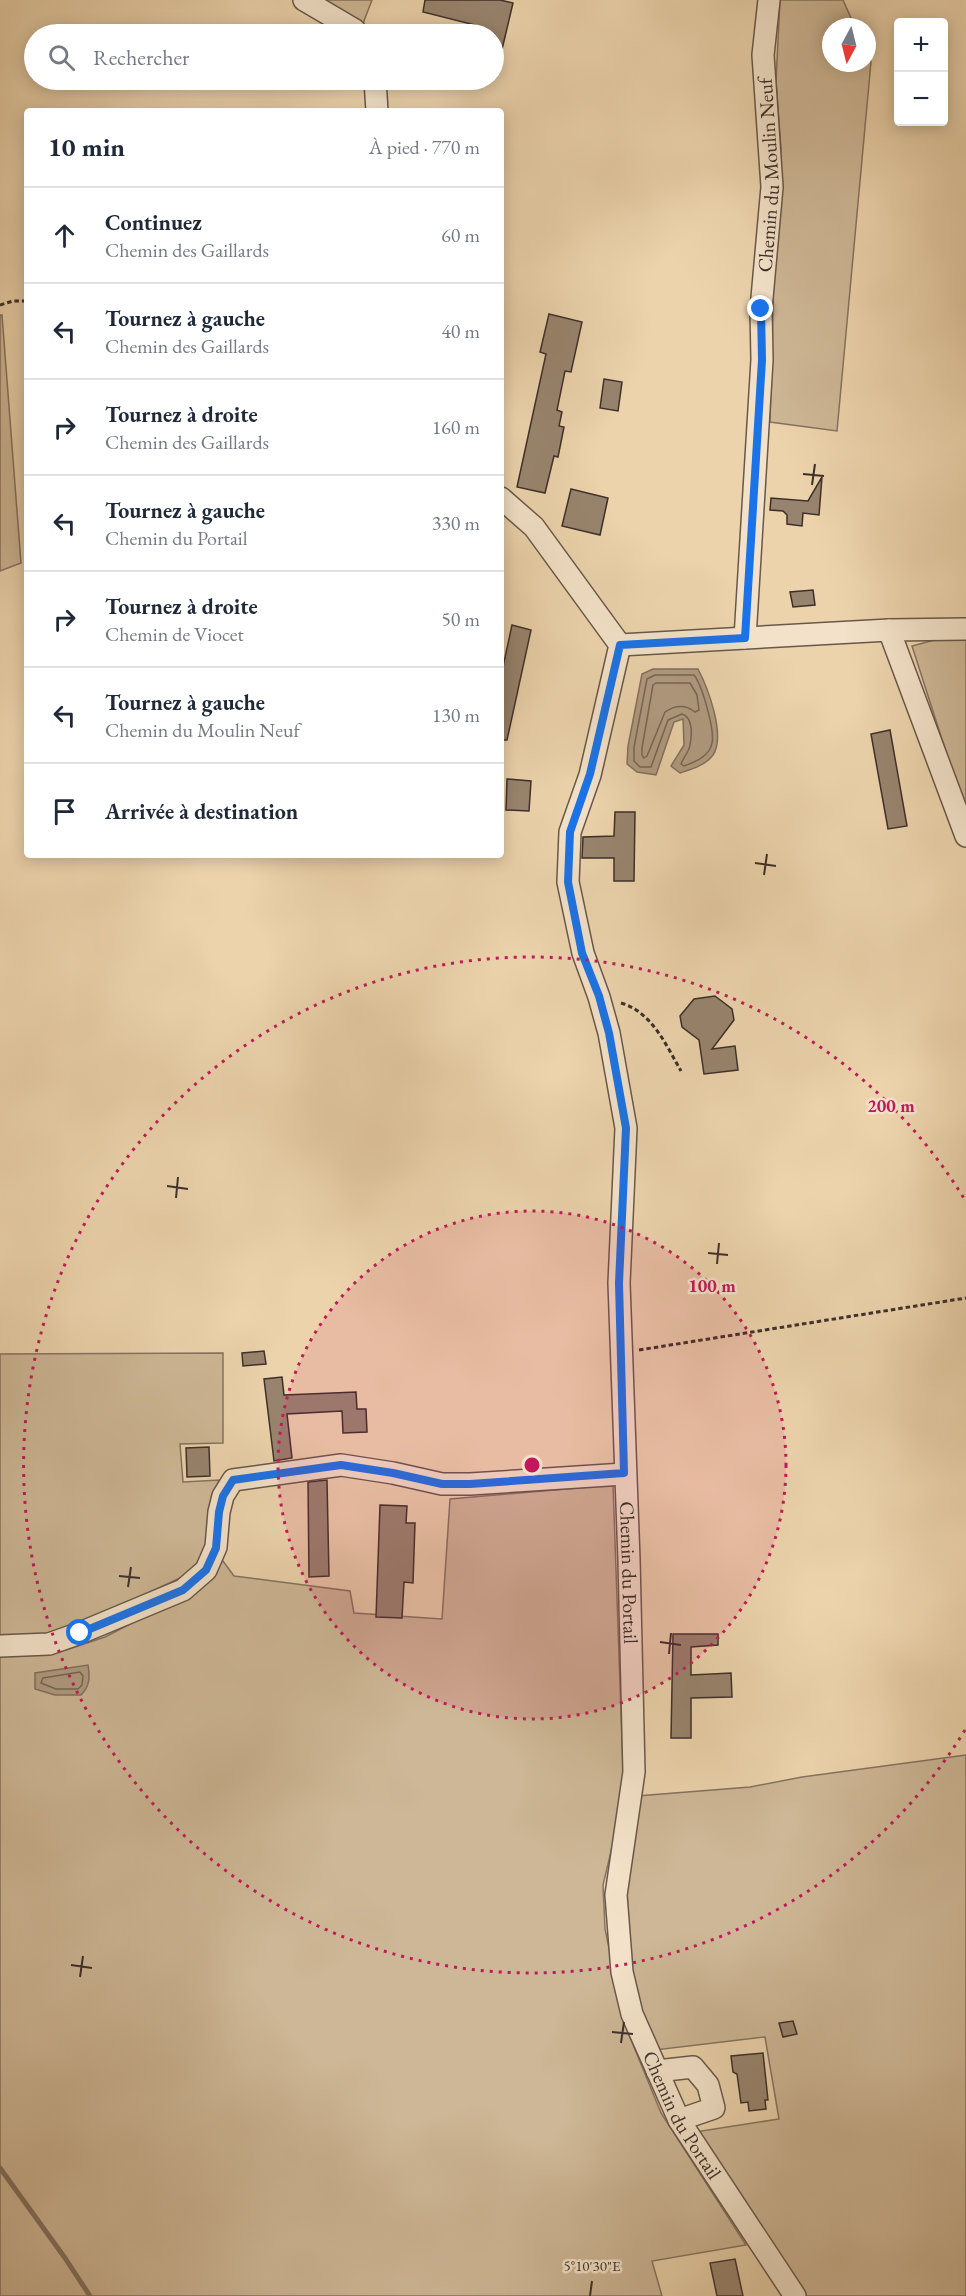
<!DOCTYPE html>
<html lang="fr">
<head>
<meta charset="utf-8">
<style>
	:root { --surface:#fff; --page:#f6f6f7; --text:#1f2937; --muted:#747a83; --line:#e0e1e3 }
	body { margin:0; font-family:"EB Garamond",serif; background:var(--page); color:var(--text) }
	.controls { position:absolute; right:18px; top:18px; display:grid; overflow:hidden; border-radius:6px; box-shadow:0 3px 15px #0003 }
	.controls button { width:54px; height:54px; display:grid; place-items:center; padding:0; border:0; border-bottom:2px solid var(--line); background:var(--surface); color:var(--text); font:30px sans-serif }
	.compass { position:absolute; left:822px; top:18px; width:54px; height:54px; border-radius:50%; background:var(--surface); box-shadow:0 3px 15px #0003; rotate:187deg }
	.stop { position:absolute; width:18px; height:18px; margin:-14px; border:4px solid #1a73e8; border-radius:50%; background:#fff }
	.stop.end { background:#1a73e8; border-color:#fff; box-shadow:0 2px 6px #0008 }
	.list { margin:0; padding:0; list-style:none }
	h2 { display:flex; justify-content:space-between; align-items:center; height:78px; margin:0; padding:0 24px; font-size:26px }
	h2 small { font-size:20px; font-weight:400; color:var(--muted) }
	.list li { display:grid; grid-template-columns:39px 1fr auto; gap:18px; align-items:center; box-sizing:border-box; height:96px; padding:0 24px; border-top:2px solid var(--line) }
	.list b { display:block; font-size:22px; white-space:nowrap }
	.list p { margin:0; font-size:20px; white-space:nowrap; color:var(--muted) }
	.list em { font-size:20px; font-style:normal; color:var(--muted) }
	.icon { flex:none; width:33px; height:33px; fill:none; stroke:currentColor; stroke-width:2; stroke-linecap:round; stroke-linejoin:round }
	.map { position:relative; flex:none; width:966px; height:2296px; overflow:hidden }
	.search { position:absolute; background:var(--surface); box-shadow:0 3px 15px #0003; left:24px; top:24px; width:480px; height:66px; display:flex; align-items:center; gap:15px; box-sizing:border-box; padding:0 21px; border-radius:33px; color:var(--muted); font-size:22px }
	.panel { position:absolute; background:var(--surface); box-shadow:0 3px 15px #0003; left:24px; top:108px; width:480px; height:750px; border-radius:6px }
	.map>svg:first-child { display:block }
	.green { fill:#ceb796; stroke:#857360; stroke-width:1.5 }
	.water { fill:#b09b80; stroke:#82705e; stroke-width:1.5 }
	.lines { fill:none; stroke-linecap:round; stroke-linejoin:round }
	.shore { stroke:#766555; stroke-width:1.5 }
	.stream { stroke:#82705e; stroke-width:5 }
	.building { fill:#98846e; stroke:#3c2f2a; stroke-width:1.5 }
	.minor-casing { stroke:#68584a; stroke-width:24 }
	.path { stroke:#3c2f2a; stroke-width:3; stroke-dasharray:4.5 3; stroke-linecap:butt }
	.minor { stroke:#f3e2c9; stroke-width:21 }
	.route { stroke:#1a73e8; stroke-width:8 }
	.ticks { fill:none; stroke:#3c2f2a; stroke-width:2 }
	.ring { fill:none; stroke:#c2185b; stroke-width:3; stroke-dasharray:3 6 }
	.labels { text-anchor:middle; dominant-baseline:central; stroke-width:5; stroke-linejoin:round; paint-order:stroke }
	.street-label { font-size:20px; fill:#3c2f2a; stroke:#f3e2c9 }
	.ticks-label { font-size:15px; text-anchor:middle; fill:#3c2f2a; stroke:#f3e2c9; stroke-width:5; stroke-linejoin:round; paint-order:stroke }
	.centre { fill:#c2185b; stroke:#f3e2c9; stroke-width:3 }
	.ring-label { font-size:18px; text-anchor:middle; font-weight:bold; fill:#c2185b; stroke:#f3e2c9; stroke-width:5; stroke-linejoin:round; paint-order:stroke }
</style>
</head>
<body>
<div class="map">
<svg width="966" height="2296" viewBox="0 0 966 2296">
	<rect width="100%" height="100%" fill="#ecd3ac"/>
	<filter id="stains"><feTurbulence type="fractalNoise" baseFrequency=".00333" numOctaves="4"/><feColorMatrix values="0 0 0 0 .2 0 0 0 0 .09 0 0 0 0 .02 0 0 0 .5 -.17"/></filter>
	<radialGradient id="worn" r=".72"><stop offset=".6" stop-color="#630" stop-opacity="0"/><stop offset="1" stop-color="#630" stop-opacity=".3"/></radialGradient>
	<!-- green -->
	<path class="green" d="M322 0H372L362 26Z
		M780 0H843L855 27H831V63H867V53L871 62 837 431 770 422 774 266 781 149 776 81Z
		M0 315H2L21 563 0 571Z
		M942 638H966V814L912 646Z
		M223 1353V1443L180 1444 183 1482 219 1480 213 1500 208 1539 195 1571 67 1631 18 1638H0V1354Z
		M613 1485 624 1797 603 1885 605 1929 625 2025 661 2113 746 2245 652 2261 662 2296H0V1655L60 1652 105 1637 196 1590 220 1557 234 1576 350 1591 354 1613 442 1619 450 1499Z
		M966 1755V2296H802L695 2132 779 2119 765 2037 655 2050 635 2002 625 1895 637 1796 750 1787 802 1777Z"/>
	<!-- water -->
	<path class="water" d="M653 669H698C708 688 726 736 713 755 706 765 692 769 680 773L671 766 684 745 683 719 674 722 656 775 637 772 627 764 628 746 642 674Z
		M88 1665C90 1677 90 1686 81 1695H55L35 1689V1673Z"/>
	<g class="lines">
		<!-- shore -->
		<path class="shore" d="M655 675H694C702 685 715 730 712 743 710 756 695 762 684 766L681 764C683 758 689 752 690 745 692 735 693 717 682 714L668 720 651 767H640L634 761V747L647 679Z
			M656 683H690L697 695 699 710 695 712C685 704 675 705 665 712L647 756 644 758 642 755V748L653 685Z
			M80 1672 83 1676 82 1685 78 1689H56L41 1683 43 1678Z"/>
		<!-- stream -->
		<path class="stream" d="M0 2168 65 2258 90 2296"/>
	</g>
	<!-- building -->
	<path class="building" d="M425 0H500L513 3 499 62 494 61V34H472L475 25 423 12Z
		M549 314 582 322 571 372 565 371 557 410 562 412 559 426 564 427 558 457 554 456 545 493 517 487 546 354 540 352Z
		M604 379 622 382 618 411 600 408Z
		M822 477 819 515 803 513 802 526 787 524V515L783 511 770 510 771 498 808 501Z
		M571 489 608 498 600 535 562 526Z
		M813 590 815 605 793 607 790 592Z
		M512 625 531 630 507 740H501V676Z
		M890 730 907 826 888 829 871 734Z
		M507 779 531 781 529 811 506 810Z
		M615 812H635L634 881H614V858H582L583 837 614 836Z
		M715 996 732 1009 734 1020 712 1049 735 1046 738 1070 704 1074 699 1040 682 1027 680 1016 694 999Z
		M264 1351 266 1364 243 1366 242 1353Z
		M282 1377 284 1395 356 1392 357 1409H366L367 1432 343 1433 342 1411 287 1414 292 1458 274 1461 264 1379Z
		M209 1447 210 1476 187 1477 186 1448Z
		M327 1480 329 1576 309 1577 308 1482Z
		M380 1505 407 1506 406 1523H415L413 1583 404 1582 402 1618 376 1617Z
		M673 1634H718V1645L691 1647V1675L731 1673 732 1697 691 1698V1738H671Z
		M793 2021 797 2034 783 2037 779 2023Z
		M763 2053 768 2100H765L766 2109 749 2111 748 2102 741 2103 737 2074 733 2072 731 2056Z
		M735 2259 743 2296H717L710 2263Z"/>
	<g class="lines">
		<!-- minor casing -->
		<g class="minor-casing">
			<g id="minor">
				<path d="M304 0 355 30 357 34"/>
				<path d="M375 80 377 111"/>
				<path id="s1" d="M501 498 534 527 620 645 590 775 570 832 568 882 583 953 599 997 609 1033 626 1128 619 1283 629 1560 634 1772 616 1895 622 1972 632 2014 679 2120 795 2296"/>
				<path d="M889 630 966 629"/>
				<path id="s2" d="M745 638 762 360 761 309 772 187 763 55 769 0"/>
				<path d="M620 645 889 630 966 836"/>
				<path d="M0 1646 49 1644 80 1633 183 1590 206 1570 216 1547 219 1512 223 1496 233 1480 341 1465 393 1473 442 1484H470L624 1474"/>
				<path d="M657 2071 693 2067 708 2085 714 2108 679 2120"/>
			</g>
		</g>
		<!-- path -->
		<path class="path" d="M0 305 13 301H27
			M621 1003C652 1012 666 1045 681 1071
			M639 1350 966 1298"/>
		<!-- minor -->
		<use href="#minor" class="minor"/>
	</g>
	<g class="lines">
		<!-- route -->
		<path class="route" d="M80 1633 183 1590 206 1570 216 1548 219 1512 223 1496 233 1480 341 1465 393 1473 442 1484H470L624 1473 619 1283 626 1128 609 1033 599 996 582 953 568 882 570 832 590 774 620 645 745 638 762 360 761 309"/>
	</g>
	<!-- ticks -->
	<path class="ticks" d="M803 474 824 476M812 485 815 464M755 863 776 866M764 875 767 854M167 1186 188 1189M176 1198 178 1177M708 1253 728 1255M717 1264 719 1243M119 1576 140 1578M128 1587 131 1567M660 1642 681 1645M669 1654 671 1633M71 1965 92 1968M80 1977 83 1956M612 2032 633 2034M621 2043 624 2022M590 2296 592 2281"/>
	<!-- distance rings -->
	<circle cx="532" cy="1465" r="254" fill="#c2185b" fill-opacity=".12"/>
	<g class="ring">
		<circle cx="532" cy="1465" r="254"/>
		<path d="M965 1730A508 508 0 1 1 965 1200"/>
	</g>
	<g class="labels">
		<!-- street labels -->
		<g class="street-label">
			<text stroke="none"><textPath href="#s2" startOffset="464">Chemin du Moulin Neuf</textPath></text>
			<text stroke="none"><textPath href="#s1" startOffset="1132">Chemin du Portail</textPath></text>
			<text stroke="none"><textPath href="#s1" startOffset="1689">Chemin du Portail</textPath></text>
		</g>
	</g>
	<g class="ticks-label">
		<text x="592" y="2271">5°10'30"E</text>
	</g>
	<circle cx="532" cy="1465" r="9" class="centre"/>
	<g class="ring-label">
		<text x="891" y="1112">200 m</text>
		<text x="712" y="1292">100 m</text>
	</g>
	<rect width="100%" height="100%" filter="url(#stains)"/>
	<rect width="100%" height="100%" fill="url(#worn)"/>
</svg>
<div class="controls">
<button>+</button>
<button>−</button>
</div>
<svg class="compass" viewBox="-18 -18 36 36"><path d="M0-13l5 13h-10z" fill="#e53935"/><path d="M0 13l5-13h-10z" fill="#747a83"/></svg>
<div class="stop" style="left:80px;top:1633px"></div>
<div class="stop end" style="left:761px;top:309px"></div>
<div class="search"><svg class="icon" aria-label="search" viewBox="0 0 24 24"><circle cx="10" cy="10" r="6"/><path d="M15 15l6 6"/></svg>Rechercher</div>
<section class="panel">
<h2>10 min<small>À pied · 770 m</small></h2>
<ul class="list">
<li><svg class="icon" aria-label="ahead" viewBox="0 0 24 24"><path d="M12 20V5M6 11l6-6 6 6"/></svg><div><b>Continuez</b><p>Chemin des Gaillards</p></div><em>60 m</em></li>
<li><svg class="icon" aria-label="left" viewBox="0 0 24 24"><path d="M17 20v-9H6M10 6l-5 5 5 5"/></svg><div><b>Tournez à gauche</b><p>Chemin des Gaillards</p></div><em>40 m</em></li>
<li><svg class="icon" aria-label="right" viewBox="0 0 24 24"><path d="M7 20v-9h11M14 6l5 5-5 5"/></svg><div><b>Tournez à droite</b><p>Chemin des Gaillards</p></div><em>160 m</em></li>
<li><svg class="icon" aria-label="left" viewBox="0 0 24 24"><path d="M17 20v-9H6M10 6l-5 5 5 5"/></svg><div><b>Tournez à gauche</b><p>Chemin du Portail</p></div><em>330 m</em></li>
<li><svg class="icon" aria-label="right" viewBox="0 0 24 24"><path d="M7 20v-9h11M14 6l5 5-5 5"/></svg><div><b>Tournez à droite</b><p>Chemin de Viocet</p></div><em>50 m</em></li>
<li><svg class="icon" aria-label="left" viewBox="0 0 24 24"><path d="M17 20v-9H6M10 6l-5 5 5 5"/></svg><div><b>Tournez à gauche</b><p>Chemin du Moulin Neuf</p></div><em>130 m</em></li>
<li><svg class="icon" aria-label="arrive" viewBox="0 0 24 24"><path d="M6 21V4h12l-3 4 3 4H6"/></svg><div><b>Arrivée à destination</b></div></li>
</ul>
</section>
</div>
</body>
</html>
